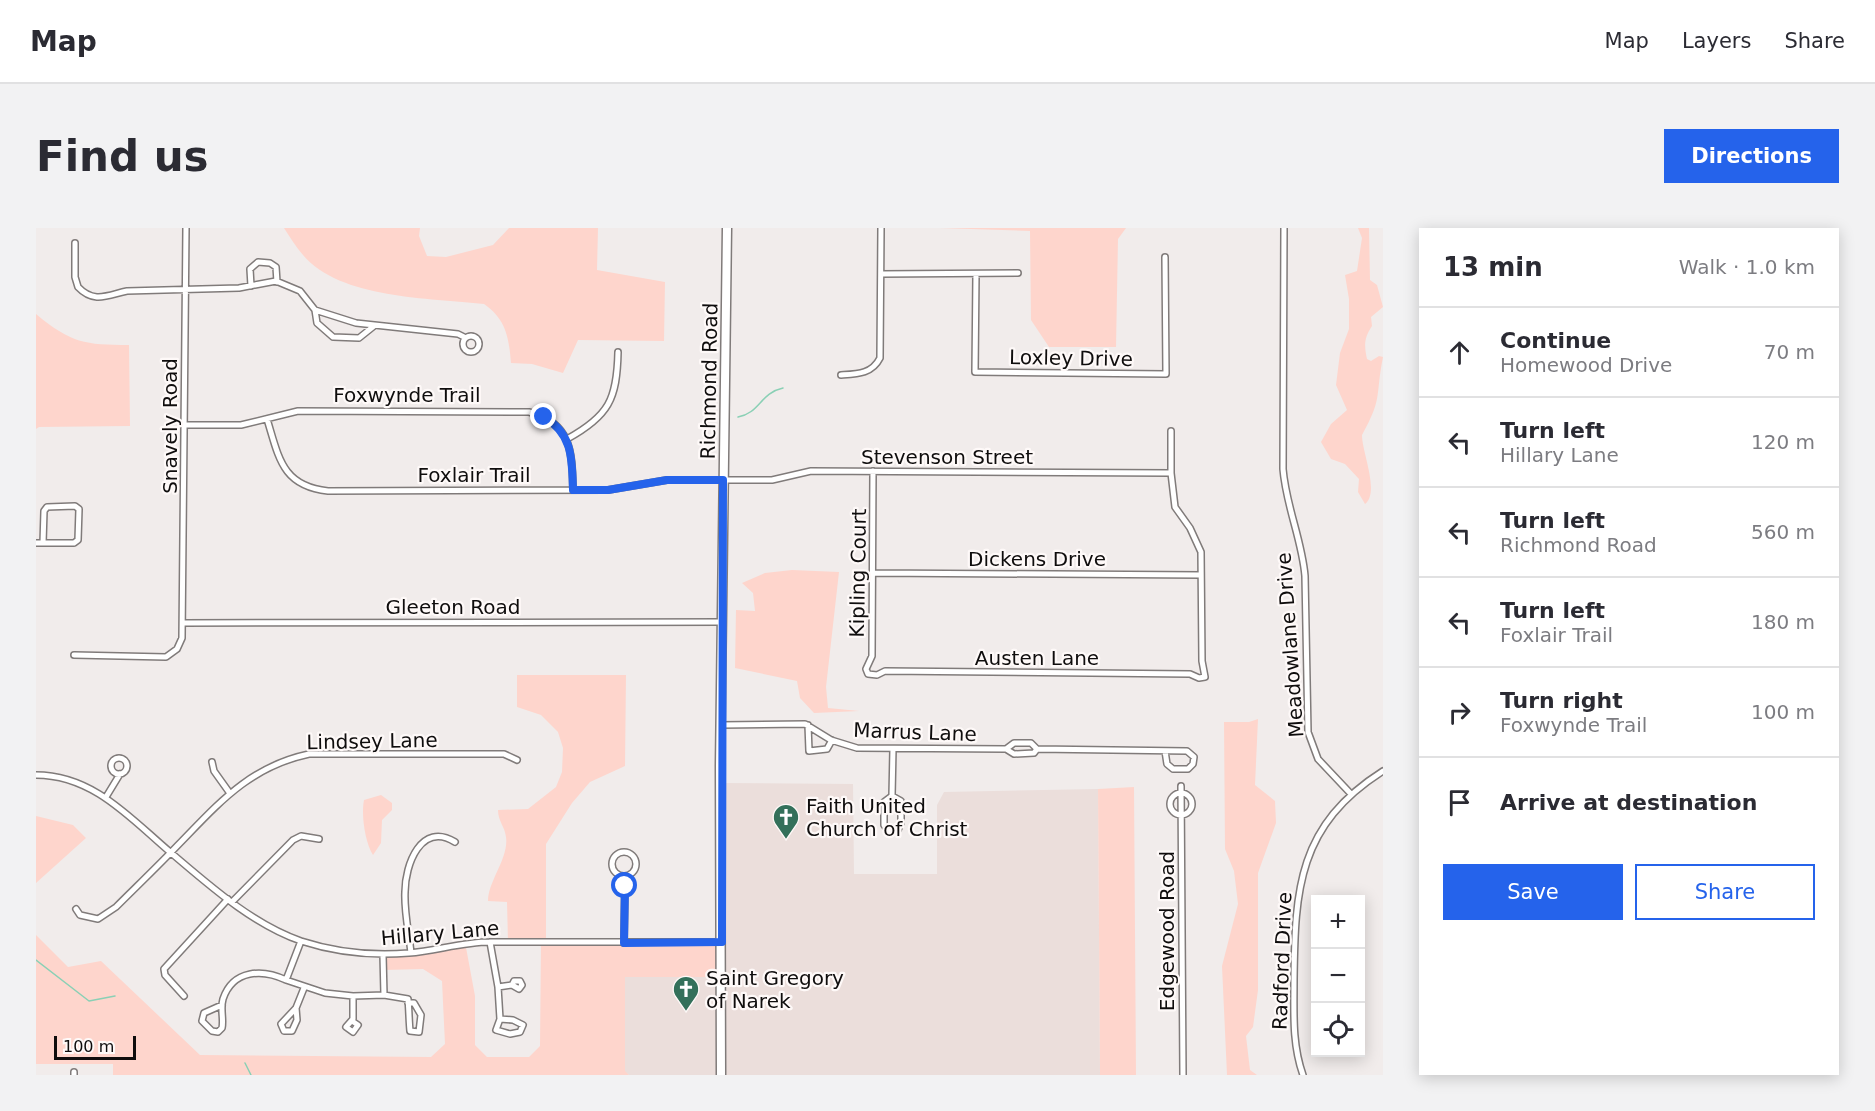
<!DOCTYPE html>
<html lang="en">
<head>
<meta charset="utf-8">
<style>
	:root { --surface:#fff; --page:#f2f2f3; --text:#2b2b33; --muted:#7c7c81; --line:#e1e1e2; --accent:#2563eb }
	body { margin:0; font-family:"DejaVu Sans",sans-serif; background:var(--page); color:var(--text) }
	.controls { position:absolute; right:18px; bottom:18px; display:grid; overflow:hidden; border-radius:0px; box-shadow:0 3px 15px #0003 }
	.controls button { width:54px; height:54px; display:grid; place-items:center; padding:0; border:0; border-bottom:2px solid var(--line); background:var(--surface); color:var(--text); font:30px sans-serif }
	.scale { position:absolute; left:18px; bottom:15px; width:82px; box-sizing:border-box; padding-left:6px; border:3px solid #0f0d0d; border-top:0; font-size:16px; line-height:21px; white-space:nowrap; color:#0f0d0d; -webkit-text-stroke:4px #fef9f8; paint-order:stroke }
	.stop { position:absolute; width:18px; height:18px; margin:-14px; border:4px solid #2563eb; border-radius:50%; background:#fff }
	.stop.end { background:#2563eb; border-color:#fff; box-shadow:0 2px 6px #0008 }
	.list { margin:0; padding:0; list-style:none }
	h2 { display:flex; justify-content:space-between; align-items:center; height:78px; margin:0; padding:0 24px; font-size:26px }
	h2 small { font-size:20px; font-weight:400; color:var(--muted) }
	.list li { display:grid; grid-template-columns:39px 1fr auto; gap:18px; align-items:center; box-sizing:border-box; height:90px; padding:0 24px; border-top:2px solid var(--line) }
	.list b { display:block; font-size:22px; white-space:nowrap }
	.list p { margin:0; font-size:20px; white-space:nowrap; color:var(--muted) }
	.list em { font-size:20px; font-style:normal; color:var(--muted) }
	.actions { display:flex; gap:12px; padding:18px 24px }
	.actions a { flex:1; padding:14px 0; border:2px solid var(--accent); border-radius:0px; text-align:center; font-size:21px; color:var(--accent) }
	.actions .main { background:var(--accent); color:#fff }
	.icon { flex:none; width:33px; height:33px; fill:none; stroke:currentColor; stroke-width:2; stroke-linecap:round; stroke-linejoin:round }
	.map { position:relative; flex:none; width:1347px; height:847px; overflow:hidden; border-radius:0px }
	header { display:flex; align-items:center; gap:36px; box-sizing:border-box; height:84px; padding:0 30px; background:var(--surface); border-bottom:2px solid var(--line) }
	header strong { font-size:28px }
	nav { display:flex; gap:33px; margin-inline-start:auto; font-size:21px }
	.intro { display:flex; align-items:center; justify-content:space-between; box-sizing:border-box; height:144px; padding:0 36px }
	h1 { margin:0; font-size:42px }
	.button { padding:15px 27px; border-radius:0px; background:var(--accent); color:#fff; font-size:21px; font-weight:700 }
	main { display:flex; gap:36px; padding:0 36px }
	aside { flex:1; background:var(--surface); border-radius:0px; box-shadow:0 3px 15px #0003 }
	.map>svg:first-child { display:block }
	.built { fill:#ebdedb }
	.green { fill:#fed5cc }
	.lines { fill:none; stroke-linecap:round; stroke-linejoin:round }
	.stream { stroke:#8ad0b5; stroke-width:1.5 }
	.minor-casing { stroke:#807b7a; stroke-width:8 }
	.primary-casing { stroke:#807b7a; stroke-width:11 }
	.minor { stroke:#fff; stroke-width:5 }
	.primary { stroke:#fff; stroke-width:8 }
	.route { stroke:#2563eb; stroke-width:8 }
	.labels { text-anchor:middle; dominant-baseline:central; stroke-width:4.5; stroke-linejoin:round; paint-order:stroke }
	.street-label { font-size:20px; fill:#0f0d0d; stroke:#fef9f8 }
	.poi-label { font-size:20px; fill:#0f0d0d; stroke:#fef9f8; text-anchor:start }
</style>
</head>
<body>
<header>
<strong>Map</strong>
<nav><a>Map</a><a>Layers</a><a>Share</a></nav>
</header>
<div class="intro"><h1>Find us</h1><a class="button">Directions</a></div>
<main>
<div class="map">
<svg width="1347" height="847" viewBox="0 0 1347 847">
	<rect width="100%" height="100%" fill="#f1eceb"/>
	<!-- built -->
	<path class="built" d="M684 555 817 556 818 646H901V577L908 564 1062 561 1064 847H593L589 844V748L685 749Z"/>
	<!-- green -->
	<path class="green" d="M248 0H384L383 8 391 28 410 29 457 17 473 0H562L561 42 629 54 628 113 542 112 527 145 496 136 475 135C473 110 470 91 448 76 394 70 304 71 267 27 260 19 254 9 248 0Z
		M904 0H1090L1082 11 1080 119H1013L995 92 994 3Z
		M1322 0H1333L1334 52 1341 57 1347 79 1335 89 1336 98C1328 110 1328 117 1331 131L1335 133 1343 128 1347 129C1339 169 1347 169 1326 207 1326 225 1344 264 1329 276L1322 264 1323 251 1309 236 1295 231 1285 214 1295 196 1311 182 1300 157 1304 125 1313 101V71L1309 47 1321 43 1326 10Z
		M0 86C35 115 49 117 93 117L94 198 3 199 0 201Z
		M756 342 803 344 790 459 792 480 823 483 778 485 764 470 761 453 699 440 700 382 719 383 717 365 706 355 729 345Z
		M481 447H590L589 538 554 554 536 575 510 616V714H686L685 749H589V843L593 847H77V836H0V707L32 739 65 733 164 827 395 829 409 816 406 753 387 741 348 742 347 727 375 725 429 714 439 768V817L451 829H493L504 818 505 714H472L471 674 452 673C452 653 473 630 470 609 469 599 462 593 462 582L492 581 520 559 526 544 527 520 522 504 505 487 481 479Z
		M1222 491 1219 557 1239 573 1240 595 1222 645V762L1217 799 1210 808 1214 842 1221 847H1191L1186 738 1202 676 1198 643 1189 621 1188 494H1213Z
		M1098 559 1100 847H1064L1062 561Z
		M345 567 356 575V582L346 592 345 615 337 627C329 614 325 587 328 572Z
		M0 588 37 597 50 610 0 655Z"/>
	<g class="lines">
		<!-- stream -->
		<path class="stream" d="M702 189C724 185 724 165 747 160
			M0 732 53 773 79 768
			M209 835 215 847"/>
		<!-- minor casing -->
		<g class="minor-casing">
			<path id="minor" d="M1248 0 1247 241C1250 278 1266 312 1269 348L1272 504 1282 531 1315 566
				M39 15V49L42 59C58 76 72 67 91 63L203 60 240 53 264 63 279 82
				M845 46 982 45
				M940 46 939 144 1130 146 1129 29
				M215 58 214 41 222 34 234 35 240 39 241 54
				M338 98 323 110 297 109 281 95 279 82 320 95 422 106 430 110
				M427 116a8 8 0 1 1 16 0a8 8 0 1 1-16 0Z
				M805 147C821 146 836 146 844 130L845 0
				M231 191C243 230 246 258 292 263L572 262 631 252H736L775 243 1135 245
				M150 197H205L262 183 493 184C536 195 536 224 537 262
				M531 211C573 188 581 171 582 124
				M837 243 836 428 830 441 832 446 841 447 849 443 1154 446 1163 450 1169 449 1166 433 1165 324 1154 300 1139 279 1135 245V203
				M0 315H38L42 312 43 281 39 278 11 279 8 283 7 315
				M837 345 1165 347
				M148 395 686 394
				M38 427 130 429 141 421 146 410 150 0
				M685 497 769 496 795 512 821 520 970 521 978 526 998 525 1001 521 995 515H978L970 521
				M772 497 773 523 791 521 796 512
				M1001 521 1151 523 1158 529 1157 536 1152 541H1137L1131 536 1129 523
				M75 538a8 8 0 1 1 16 0a8 8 0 1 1-16 0Z
				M176 534 178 543 193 564
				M0 547C57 547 94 590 134 624 173 657 216 696 265 713 299 724 337 728 373 725 400 723 426 714 454 714H686
				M1145 558 1147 847
				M1134 576a11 11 0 1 1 22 0a11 11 0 1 1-22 0Z
				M856 568 865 573V595L862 602 853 604 848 597V574L856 568 857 521
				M70 569 84 546
				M576 636a12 12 0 1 1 24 0a12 12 0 1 1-24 0Z
				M196 674 257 612 265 608 283 611
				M40 681 44 687 62 691 80 679C100 659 122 638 142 617 183 575 213 539 273 526H468L481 532
				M454 714 462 759 464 791 460 802 474 806 484 804 487 797 477 792 464 791
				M588 715 589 648
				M375 725C373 705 368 684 369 664 369 637 385 593 419 614
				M250 752 289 765 317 768
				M462 759 476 757 483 761 486 757 484 753H478L476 757
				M348 767 372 771C373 782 373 793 374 803L383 804 385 787 378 775H372
				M148 768 129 747 128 741 192 671
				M186 777 168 785 166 793 176 803 182 804 186 800C188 791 184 781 187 771 197 741 227 741 250 752L265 713
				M260 780 261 792 256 803H248L245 796 260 780 268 760
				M316 793 322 797 317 804 310 799 317 791V768L348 767 347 727
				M38 844V847
				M1267 847C1256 816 1258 785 1258 752 1259 661 1262 597 1347 543"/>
		</g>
		<!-- primary casing -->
		<g class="primary-casing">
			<path id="primary" d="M685 847 684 538 691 0"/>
		</g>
		<!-- minor -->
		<use href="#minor" class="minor"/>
		<!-- primary -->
		<use href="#primary" class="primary"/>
	</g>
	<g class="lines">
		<!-- route -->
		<path class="route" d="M508 189C537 206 536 231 537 262H572L631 252H687L686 714 588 715 589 658"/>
	</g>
	<!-- icons -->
	<defs>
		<g id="church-pin" transform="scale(1.35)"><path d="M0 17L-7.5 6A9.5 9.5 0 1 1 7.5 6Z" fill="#33705a" stroke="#fef9f8"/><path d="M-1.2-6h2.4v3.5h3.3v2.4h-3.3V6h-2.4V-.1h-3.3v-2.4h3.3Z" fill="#fff"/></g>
	</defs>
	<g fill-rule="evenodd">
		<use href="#church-pin" x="750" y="589"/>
		<use href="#church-pin" x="650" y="761"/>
	</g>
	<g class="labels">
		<!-- street labels -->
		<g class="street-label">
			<text transform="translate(1035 130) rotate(1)">Loxley Drive</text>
			<text transform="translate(673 153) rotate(-89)">Richmond Road</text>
			<text x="371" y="167">Foxwynde Trail</text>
			<text transform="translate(134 198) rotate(-90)">Snavely Road</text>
			<text x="911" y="229">Stevenson Street</text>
			<text x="438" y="247">Foxlair Trail</text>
			<text x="1001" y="331">Dickens Drive</text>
			<text transform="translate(822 345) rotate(-89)">Kipling Court</text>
			<text x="417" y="379">Gleeton Road</text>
			<text transform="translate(1254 417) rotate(-94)">Meadowlane Drive</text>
			<text x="1001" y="430">Austen Lane</text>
			<text transform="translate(879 504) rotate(2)">Marrus Lane</text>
			<text transform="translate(336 513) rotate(-1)">Lindsey Lane</text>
			<text transform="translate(1131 703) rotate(-90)">Edgewood Road</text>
			<text transform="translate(404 705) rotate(-5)">Hillary Lane</text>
			<text transform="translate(1246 733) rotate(-88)">Radford Drive</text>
		</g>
		<!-- poi labels -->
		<g class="poi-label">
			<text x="770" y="578">Faith United<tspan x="770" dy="23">Church of Christ</tspan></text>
			<text x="670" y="750">Saint Gregory<tspan x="670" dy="23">of Narek</tspan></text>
		</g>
	</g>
</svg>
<div class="controls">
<button>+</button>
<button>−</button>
<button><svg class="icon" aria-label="locate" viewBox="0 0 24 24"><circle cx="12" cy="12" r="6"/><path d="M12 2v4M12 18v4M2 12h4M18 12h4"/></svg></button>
</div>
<div class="scale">100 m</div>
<div class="stop" style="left:589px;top:658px"></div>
<div class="stop end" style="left:508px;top:189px"></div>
</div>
<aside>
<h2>13 min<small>Walk · 1.0 km</small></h2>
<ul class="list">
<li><svg class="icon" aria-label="ahead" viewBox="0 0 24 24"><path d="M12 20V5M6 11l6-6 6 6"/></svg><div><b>Continue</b><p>Homewood Drive</p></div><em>70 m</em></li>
<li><svg class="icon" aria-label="left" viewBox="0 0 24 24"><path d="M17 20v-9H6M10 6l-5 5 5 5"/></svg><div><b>Turn left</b><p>Hillary Lane</p></div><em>120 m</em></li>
<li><svg class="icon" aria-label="left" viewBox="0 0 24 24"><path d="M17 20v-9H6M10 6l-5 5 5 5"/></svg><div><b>Turn left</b><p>Richmond Road</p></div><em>560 m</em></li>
<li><svg class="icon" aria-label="left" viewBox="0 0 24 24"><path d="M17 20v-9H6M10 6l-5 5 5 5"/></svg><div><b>Turn left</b><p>Foxlair Trail</p></div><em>180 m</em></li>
<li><svg class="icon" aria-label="right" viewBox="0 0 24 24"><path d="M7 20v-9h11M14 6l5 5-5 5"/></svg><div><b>Turn right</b><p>Foxwynde Trail</p></div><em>100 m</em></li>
<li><svg class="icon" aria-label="arrive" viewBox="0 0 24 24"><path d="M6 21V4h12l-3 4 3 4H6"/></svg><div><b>Arrive at destination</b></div></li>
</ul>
<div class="actions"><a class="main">Save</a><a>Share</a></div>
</aside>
</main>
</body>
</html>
